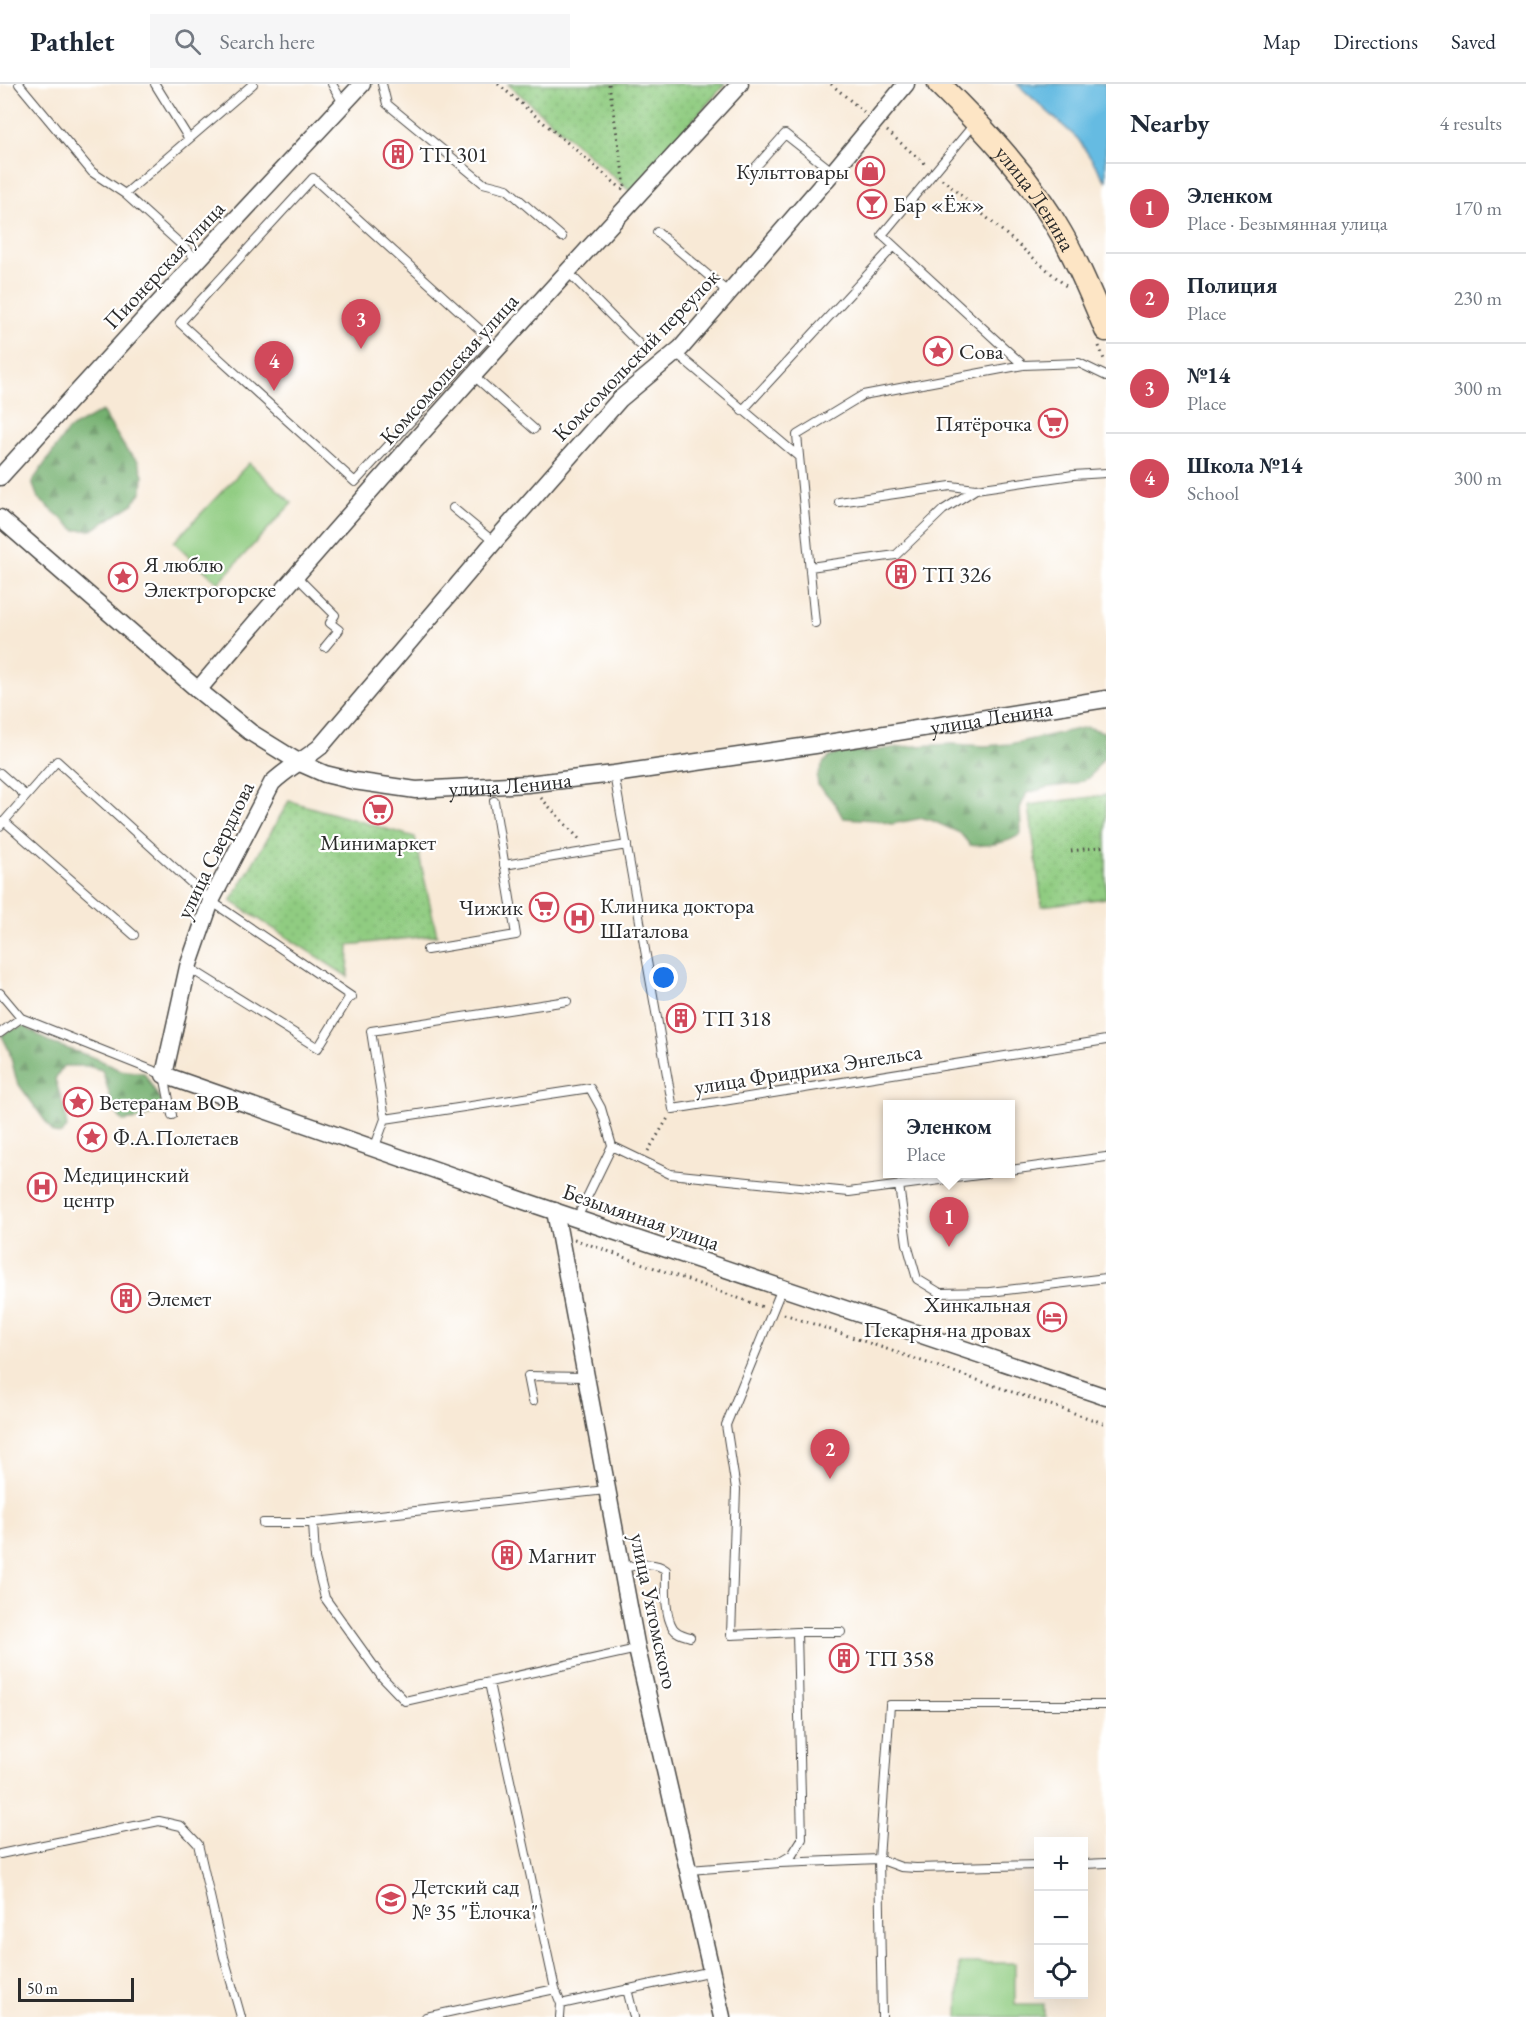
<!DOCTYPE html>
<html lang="en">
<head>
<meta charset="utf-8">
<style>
	:root { --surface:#fff; --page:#f6f6f7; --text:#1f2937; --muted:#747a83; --line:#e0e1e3; --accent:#d1495b }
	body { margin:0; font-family:"EB Garamond",serif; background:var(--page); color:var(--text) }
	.controls { position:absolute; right:18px; bottom:18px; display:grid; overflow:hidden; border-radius:0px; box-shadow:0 6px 24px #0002 }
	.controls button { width:54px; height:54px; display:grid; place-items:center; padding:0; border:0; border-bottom:2px solid var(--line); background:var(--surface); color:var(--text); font:30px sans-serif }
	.scale { position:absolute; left:18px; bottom:15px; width:116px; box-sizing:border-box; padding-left:6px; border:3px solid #2b2b2b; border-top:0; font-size:16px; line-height:21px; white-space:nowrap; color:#2b2b2b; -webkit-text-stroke:4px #fff; paint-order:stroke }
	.you { position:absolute; left:664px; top:894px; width:21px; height:21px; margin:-15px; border:4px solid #fff; border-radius:50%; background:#1a73e8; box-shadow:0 0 0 9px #1a73e833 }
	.badge { display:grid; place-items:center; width:39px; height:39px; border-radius:50%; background:var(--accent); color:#fff; font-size:20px; font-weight:700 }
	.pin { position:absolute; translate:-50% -50px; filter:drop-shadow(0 2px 3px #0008) }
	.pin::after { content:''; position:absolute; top:32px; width:21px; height:18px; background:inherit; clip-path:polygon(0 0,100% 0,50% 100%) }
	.popup { position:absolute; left:883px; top:1016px; width:132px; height:78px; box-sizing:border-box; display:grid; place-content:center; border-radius:0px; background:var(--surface); filter:drop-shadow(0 2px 4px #0005); font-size:20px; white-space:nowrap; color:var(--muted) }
	.popup b { font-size:22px; color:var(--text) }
	.popup::after { content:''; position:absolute; left:50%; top:100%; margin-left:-12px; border:12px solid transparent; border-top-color:var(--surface) }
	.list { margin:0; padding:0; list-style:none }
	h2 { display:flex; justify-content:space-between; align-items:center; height:78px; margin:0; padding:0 24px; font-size:26px }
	h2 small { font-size:20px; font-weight:400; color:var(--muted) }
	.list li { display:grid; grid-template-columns:39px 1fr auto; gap:18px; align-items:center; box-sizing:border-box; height:90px; padding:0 24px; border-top:2px solid var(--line) }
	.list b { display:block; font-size:22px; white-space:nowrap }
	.list p { margin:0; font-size:20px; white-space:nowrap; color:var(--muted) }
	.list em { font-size:20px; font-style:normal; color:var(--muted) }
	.icon { flex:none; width:33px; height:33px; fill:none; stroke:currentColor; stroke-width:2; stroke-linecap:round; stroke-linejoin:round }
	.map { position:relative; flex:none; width:1106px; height:1933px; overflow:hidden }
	header { display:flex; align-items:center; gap:36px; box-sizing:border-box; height:84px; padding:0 30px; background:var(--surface); border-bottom:2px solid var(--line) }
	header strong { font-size:28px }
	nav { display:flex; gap:33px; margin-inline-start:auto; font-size:21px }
	.search { width:420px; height:54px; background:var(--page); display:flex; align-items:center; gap:15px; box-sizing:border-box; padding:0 21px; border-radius:0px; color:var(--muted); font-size:22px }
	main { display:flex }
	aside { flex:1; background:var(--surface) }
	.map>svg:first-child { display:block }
	.grass { fill:url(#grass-dots); stroke:#5e7c56; stroke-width:1.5 }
	.forest { fill:url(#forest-firs); stroke:#506e4d; stroke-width:1.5 }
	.pitch { fill:#90cc81; stroke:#5e7c56; stroke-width:1.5 }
	.water { fill:#65bbe2; stroke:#487386; stroke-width:1.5 }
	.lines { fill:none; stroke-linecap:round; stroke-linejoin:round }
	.lane-casing { stroke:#4a4845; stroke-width:10 }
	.street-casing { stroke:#4a4845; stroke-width:19 }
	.secondary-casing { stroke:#4a4845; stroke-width:25 }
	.path { stroke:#4a4845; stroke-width:3; stroke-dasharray:1.5 4.5; stroke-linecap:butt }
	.lane { stroke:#fff; stroke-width:8 }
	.street { stroke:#fff; stroke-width:16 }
	.secondary { stroke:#fde5c5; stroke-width:22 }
	.labels { text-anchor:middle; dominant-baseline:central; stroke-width:4.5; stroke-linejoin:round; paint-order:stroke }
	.poi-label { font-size:22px; fill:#2b2b2b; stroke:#fff; text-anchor:start }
	.street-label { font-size:22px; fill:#2b2b2b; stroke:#fff }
</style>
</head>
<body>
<header>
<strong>Pathlet</strong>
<div class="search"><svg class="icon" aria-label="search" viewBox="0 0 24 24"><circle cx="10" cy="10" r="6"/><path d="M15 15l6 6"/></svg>Search here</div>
<nav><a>Map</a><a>Directions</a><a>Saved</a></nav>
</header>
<main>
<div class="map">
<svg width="1106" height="1933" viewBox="0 0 1106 1933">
	<defs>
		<pattern id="grass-dots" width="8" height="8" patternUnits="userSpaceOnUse" patternTransform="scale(1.5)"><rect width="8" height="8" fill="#90cc81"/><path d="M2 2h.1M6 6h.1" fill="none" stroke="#7caf70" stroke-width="1.8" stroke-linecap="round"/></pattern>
		<pattern id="forest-firs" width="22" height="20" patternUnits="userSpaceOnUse" patternTransform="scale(1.5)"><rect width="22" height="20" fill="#74b06f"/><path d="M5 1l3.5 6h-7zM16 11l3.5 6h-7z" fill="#5f8f5b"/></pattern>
	</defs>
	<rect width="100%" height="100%" fill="#fff"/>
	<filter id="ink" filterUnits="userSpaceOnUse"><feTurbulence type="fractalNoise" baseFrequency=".0167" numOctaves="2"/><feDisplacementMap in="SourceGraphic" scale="12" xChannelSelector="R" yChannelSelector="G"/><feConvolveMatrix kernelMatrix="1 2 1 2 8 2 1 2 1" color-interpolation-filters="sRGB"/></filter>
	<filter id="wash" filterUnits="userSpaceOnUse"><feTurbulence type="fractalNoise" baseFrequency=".008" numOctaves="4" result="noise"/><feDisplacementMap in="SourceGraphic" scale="24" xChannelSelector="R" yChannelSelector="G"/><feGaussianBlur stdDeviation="1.35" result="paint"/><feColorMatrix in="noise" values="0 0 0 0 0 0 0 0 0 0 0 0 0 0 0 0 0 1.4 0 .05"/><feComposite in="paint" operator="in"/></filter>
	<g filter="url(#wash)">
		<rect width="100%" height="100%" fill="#f8e9d6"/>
		<!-- grass -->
		<path class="grass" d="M508 0H725L631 108Z
			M1106 711V814L1042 822 1029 721Z
			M289 717 415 753 437 851 349 861 348 893 231 817Z"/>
		<!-- forest -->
		<path class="forest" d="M102 327 127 367 138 377 143 391 142 407 133 420 92 446H75L38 414 32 398 68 346Z
			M1087 643 1104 648 1106 671 1089 694 1074 700 1050 703 1027 709 1020 724 1021 749C1011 759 984 763 970 761L960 749 931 736 923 734 891 740 876 736 843 734 834 718 818 701 817 693 824 678 830 673 845 667 867 668 899 663 952 660 985 662 1010 660Z
			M24 942 51 959 98 975 119 986 144 989 162 1019 160 1027 139 1035 123 1037C111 1025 108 1002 102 986L87 982H63L55 995 65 1027 67 1044 61 1050 54 1049 17 998 9 966 2 952 8 947Z"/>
		<!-- pitch -->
		<path class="pitch" d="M249 379 292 419 218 499 174 458Z
			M959 1879H1015V1920H1044V1933H958Z"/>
		<!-- water -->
		<path class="water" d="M1017 0H1106V97L1078 55Z"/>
	</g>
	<g filter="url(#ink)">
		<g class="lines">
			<!-- lane casing -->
			<g class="lane-casing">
				<path id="lane" d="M19 0 92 88 125 110 198 176
					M155 0 189 55
					M332 0 343 19
					M382 0 387 20 483 99 507 105 562 153
					M976 38 882 151 1023 281
					M753 86 785 50 833 88
					M313 94 488 253 355 398 180 239Z
					M125 110 253 0
					M657 148 729 209
					M567 187 639 260
					M675 268 799 373
					M474 292 534 345
					M742 327 894 162
					M839 418 951 402 976 405
					M453 424 494 458
					M810 483 896 471 943 426 976 405 1073 391 1106 389
					M295 491 335 531 330 539 339 546 325 563
					M815 539 797 351 863 311 1023 281 1079 279 1106 292
					M0 689 26 712
					M614 690 673 1025 1106 956
					M4 737 134 851
					M0 742 57 677 211 817 352 913
					M504 781 627 761
					M427 866 516 851 494 717
					M188 883 318 964 350 912
					M0 909 21 934 164 991 172 1031
					M0 949 21 934
					M385 1035 371 947 567 917
					M374 1065 385 1035 590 1004 601 1024 612 1062 670 1090 849 1108 986 1090
					M1010 1086 1106 1073
					M899 1101 907 1160 917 1195 940 1209 990 1208 1106 1194
					M577 1134 612 1062
					M782 1204 726 1341 736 1405 731 1551 797 1548H841
					M533 1317 528 1292 584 1293
					M313 1438 315 1474 325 1514 381 1592 405 1617 637 1565
					M263 1439H307L606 1406
					M621 1484C635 1482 654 1476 666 1486 666 1502 664 1530 673 1544 677 1550 684 1551 690 1553
					M489 1599 555 1905 561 1920 560 1933
					M0 1770 159 1737 181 1742 198 1760 224 1873 241 1933
					M780 1778 792 1771 802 1755 797 1548
					M1084 1780 1106 1779
					M689 1786 780 1779 879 1775 890 1621H1106
					M627 1905 634 1933
					M561 1920 712 1887
					M426 1933 555 1905
					M882 1933 879 1775 901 1783 916 1784 1038 1781"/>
			</g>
			<!-- street casing -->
			<g class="street-casing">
				<g id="street">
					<path d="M906 0 833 88 681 264 620 315 494 458 320 663C304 676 286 685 272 699L211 817 188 883 164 991 527 1118 1106 1313"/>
					<path d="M0 393 198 176 362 0"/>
					<path id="s1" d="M0 434 198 606 250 648 300 679 325 690 354 697 416 706 527 700 614 690 815 661 1106 615"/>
					<path d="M198 606C373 399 556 199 740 0"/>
					<path d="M555 1127 637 1565 722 1933"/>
				</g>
			</g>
			<!-- secondary casing -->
			<g class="secondary-casing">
				<g id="secondary">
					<path id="s2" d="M939 0C985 46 1029 92 1061 149 1079 180 1092 213 1106 246"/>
				</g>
			</g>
			<!-- path -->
			<path class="path" d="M498 0 623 106
				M609 0 625 102
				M831 0 864 28
				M887 47 925 80
				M942 95 1066 202
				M1099 262 1105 278
				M541 714 581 757
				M1071 767 1106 762
				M648 1067 668 1034
				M574 1155 763 1223
				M784 1230 1106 1340"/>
			<!-- lane -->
			<use href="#lane" class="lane"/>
			<!-- street -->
			<use href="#street" class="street"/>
			<!-- secondary -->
			<use href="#secondary" class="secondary"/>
		</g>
	</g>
	<!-- icons -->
	<defs>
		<g id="building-ring" transform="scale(1.5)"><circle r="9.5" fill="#fff" stroke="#d1495b" stroke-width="1.5"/><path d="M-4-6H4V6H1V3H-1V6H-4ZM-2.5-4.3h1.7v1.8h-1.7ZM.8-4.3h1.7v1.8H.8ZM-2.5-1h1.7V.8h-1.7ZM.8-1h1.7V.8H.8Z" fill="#d1495b"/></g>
		<g id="shop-ring" transform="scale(1.5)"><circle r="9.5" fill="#fff" stroke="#d1495b" stroke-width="1.5"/><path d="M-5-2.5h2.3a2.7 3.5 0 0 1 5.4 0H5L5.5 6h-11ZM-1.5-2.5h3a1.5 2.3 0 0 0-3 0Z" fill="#d1495b"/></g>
		<g id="bar-ring" transform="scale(1.5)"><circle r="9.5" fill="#fff" stroke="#d1495b" stroke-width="1.5"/><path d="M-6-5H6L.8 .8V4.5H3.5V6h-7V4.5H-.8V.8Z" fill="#d1495b"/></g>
		<g id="sight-ring" transform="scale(1.5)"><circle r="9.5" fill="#fff" stroke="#d1495b" stroke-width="1.5"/><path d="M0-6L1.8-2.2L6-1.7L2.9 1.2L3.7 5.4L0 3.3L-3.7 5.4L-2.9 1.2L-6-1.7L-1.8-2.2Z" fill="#d1495b"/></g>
		<g id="supermarket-ring" transform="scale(1.5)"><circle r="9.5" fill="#fff" stroke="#d1495b" stroke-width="1.5"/><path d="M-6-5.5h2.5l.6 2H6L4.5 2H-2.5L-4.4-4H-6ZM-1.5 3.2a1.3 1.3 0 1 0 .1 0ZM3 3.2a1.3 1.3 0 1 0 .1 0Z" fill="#d1495b"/></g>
		<g id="hospital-ring" transform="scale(1.5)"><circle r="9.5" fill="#fff" stroke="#d1495b" stroke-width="1.5"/><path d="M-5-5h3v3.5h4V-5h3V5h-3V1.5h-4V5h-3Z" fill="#d1495b"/></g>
		<g id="hotel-ring" transform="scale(1.5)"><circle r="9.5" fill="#fff" stroke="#d1495b" stroke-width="1.5"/><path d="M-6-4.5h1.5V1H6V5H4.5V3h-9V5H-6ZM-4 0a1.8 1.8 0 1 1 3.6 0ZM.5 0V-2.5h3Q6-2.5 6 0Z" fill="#d1495b"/></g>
		<g id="school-ring" transform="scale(1.5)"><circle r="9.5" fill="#fff" stroke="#d1495b" stroke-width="1.5"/><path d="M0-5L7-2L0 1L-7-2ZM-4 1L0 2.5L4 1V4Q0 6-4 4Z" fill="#d1495b"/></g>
	</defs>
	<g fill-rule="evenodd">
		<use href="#building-ring" x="398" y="70"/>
		<use href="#shop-ring" x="870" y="87"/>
		<use href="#bar-ring" x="872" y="120"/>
		<use href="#sight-ring" x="938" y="267"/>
		<use href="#supermarket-ring" x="1053" y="339"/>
		<use href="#building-ring" x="901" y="490"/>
		<use href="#sight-ring" x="123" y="493"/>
		<use href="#supermarket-ring" x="378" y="726"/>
		<use href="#supermarket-ring" x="544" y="823"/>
		<use href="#hospital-ring" x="579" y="834"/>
		<use href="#building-ring" x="681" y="934"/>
		<use href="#sight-ring" x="78" y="1018"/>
		<use href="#sight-ring" x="92" y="1053"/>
		<use href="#hospital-ring" x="42" y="1103"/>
		<use href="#building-ring" x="126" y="1214"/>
		<use href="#hotel-ring" x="1052" y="1233"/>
		<use href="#building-ring" x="507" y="1471"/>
		<use href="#building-ring" x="844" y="1574"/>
		<use href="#school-ring" x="391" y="1815"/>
	</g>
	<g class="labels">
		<!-- poi labels -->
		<g class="poi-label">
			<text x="419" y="70">ТП 301</text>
			<text x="849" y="87" text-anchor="end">Культтовары</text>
			<text x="893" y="120">Бар «Ёж»</text>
			<text x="959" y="267">Сова</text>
			<text x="1032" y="339" text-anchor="end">Пятёрочка</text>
			<text x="144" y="480">Я люблю<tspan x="144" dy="25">Электрогорске</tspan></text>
			<text x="922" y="490">ТП 326</text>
			<text x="378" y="758" text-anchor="middle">Минимаркет</text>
			<text x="600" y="821">Клиника доктора<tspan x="600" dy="25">Шаталова</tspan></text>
			<text x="523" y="823" text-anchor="end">Чижик</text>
			<text x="702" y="934">ТП 318</text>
			<text x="99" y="1018">Ветеранам ВОВ</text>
			<text x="113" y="1053">Ф.А.Полетаев</text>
			<text x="63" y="1090">Медицинский<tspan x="63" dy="25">центр</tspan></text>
			<text x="147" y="1214">Элемет</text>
			<text x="1031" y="1220" text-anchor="end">Хинкальная<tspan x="1031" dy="25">Пекарня на дровах</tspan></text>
			<text x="528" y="1471">Магнит</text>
			<text x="865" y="1574">ТП 358</text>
			<text x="412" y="1802">Детский сад<tspan x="412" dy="25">№ 35 "Ёлочка"</tspan></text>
		</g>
		<!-- street labels -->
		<g class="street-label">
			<text stroke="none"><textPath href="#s2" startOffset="150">улица Ленина</textPath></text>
			<text transform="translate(164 181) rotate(-47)">Пионерская улица</text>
			<text transform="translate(636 271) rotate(-46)">Комсомольский переулок</text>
			<text transform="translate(449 285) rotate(-48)">Комсомольская улица</text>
			<text stroke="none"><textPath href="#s1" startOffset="1088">улица Ленина</textPath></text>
			<text stroke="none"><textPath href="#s1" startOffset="602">улица Ленина</textPath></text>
			<text transform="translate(215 766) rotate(-64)">улица Свердлова</text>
			<text transform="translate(808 985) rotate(-9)">улица Фридриха Энгельса</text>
			<text transform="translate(641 1133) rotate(19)">Безымянная улица</text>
			<text transform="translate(654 1527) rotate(78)">улица Ухтомского</text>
		</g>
	</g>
</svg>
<div class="controls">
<button>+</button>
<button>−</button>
<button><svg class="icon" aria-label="locate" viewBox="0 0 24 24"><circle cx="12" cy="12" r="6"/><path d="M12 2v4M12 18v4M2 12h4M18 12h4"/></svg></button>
</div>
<div class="scale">50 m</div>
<div class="you"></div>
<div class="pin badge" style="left:949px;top:1163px">1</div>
<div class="popup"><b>Эленком</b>Place</div>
<div class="pin badge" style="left:830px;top:1395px">2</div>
<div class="pin badge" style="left:361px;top:265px">3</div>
<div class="pin badge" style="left:274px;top:307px">4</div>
</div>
<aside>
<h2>Nearby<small>4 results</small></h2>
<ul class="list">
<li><span class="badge">1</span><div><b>Эленком</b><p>Place · Безымянная улица</p></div><em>170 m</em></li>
<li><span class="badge">2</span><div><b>Полиция</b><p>Place</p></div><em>230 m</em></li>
<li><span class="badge">3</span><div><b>№14</b><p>Place</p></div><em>300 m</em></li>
<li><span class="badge">4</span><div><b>Школа №14</b><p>School</p></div><em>300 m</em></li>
</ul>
</aside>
</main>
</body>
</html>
